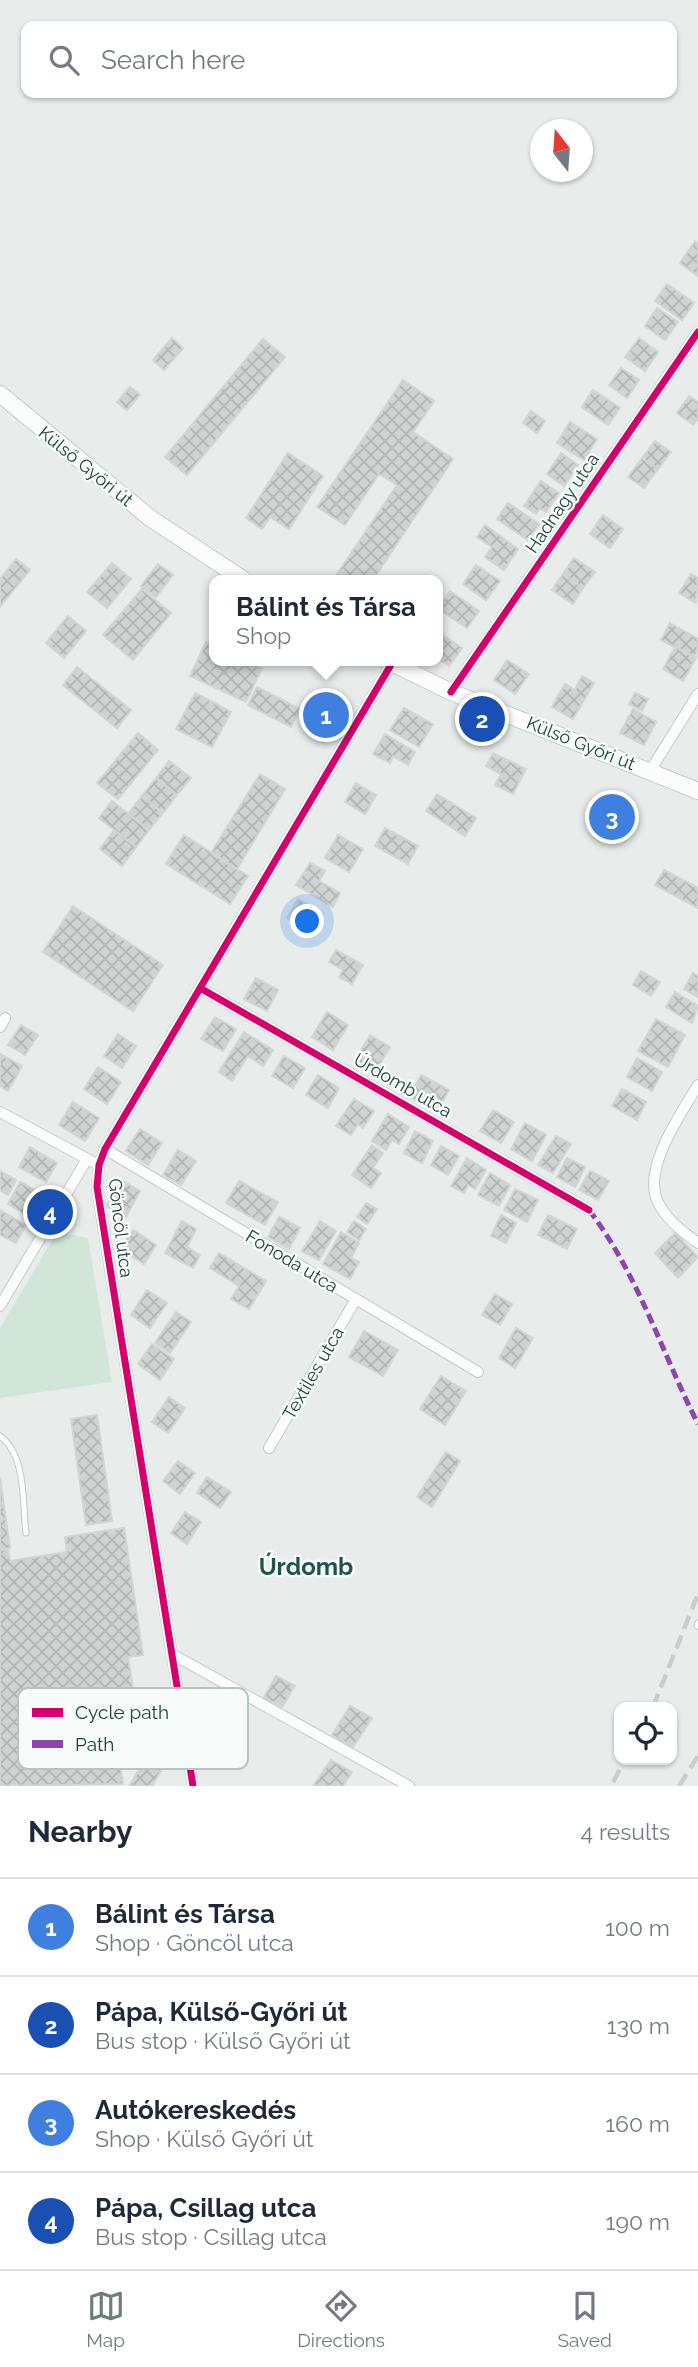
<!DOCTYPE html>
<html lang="en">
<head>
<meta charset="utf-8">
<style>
	:root { --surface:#fff; --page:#f2f2f3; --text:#1f2937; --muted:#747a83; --line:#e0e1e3; --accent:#697e78 }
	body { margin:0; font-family:Raleway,sans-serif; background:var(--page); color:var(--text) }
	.controls { position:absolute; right:21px; bottom:21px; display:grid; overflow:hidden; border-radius:14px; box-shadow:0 2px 5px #0004 }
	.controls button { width:63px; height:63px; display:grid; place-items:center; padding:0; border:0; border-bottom:2px solid var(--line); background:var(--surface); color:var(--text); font:35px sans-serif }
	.compass { position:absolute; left:530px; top:119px; width:63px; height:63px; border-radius:50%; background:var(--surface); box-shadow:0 2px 5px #0004; rotate:343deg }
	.you { position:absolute; left:308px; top:922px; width:24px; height:24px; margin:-18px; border:5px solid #fff; border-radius:50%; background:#1a73e8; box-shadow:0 0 0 10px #1a73e833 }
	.badge { display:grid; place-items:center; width:46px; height:46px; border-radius:50%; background:var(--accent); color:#fff; font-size:23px; font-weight:700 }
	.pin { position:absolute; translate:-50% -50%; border:4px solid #fff; box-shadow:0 2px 7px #0006 }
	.popup { position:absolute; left:209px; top:575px; width:234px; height:91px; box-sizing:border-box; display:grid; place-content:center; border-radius:14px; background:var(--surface); filter:drop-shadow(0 2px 5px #0005); font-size:23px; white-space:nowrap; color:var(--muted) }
	.popup b { font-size:26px; color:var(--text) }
	.popup::after { content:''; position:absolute; left:50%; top:100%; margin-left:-14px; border:14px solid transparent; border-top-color:var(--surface) }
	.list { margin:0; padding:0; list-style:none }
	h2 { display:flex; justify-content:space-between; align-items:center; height:91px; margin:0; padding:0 28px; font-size:30px }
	h2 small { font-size:23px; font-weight:400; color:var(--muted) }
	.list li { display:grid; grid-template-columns:46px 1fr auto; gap:21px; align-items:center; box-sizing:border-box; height:98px; padding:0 28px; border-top:2px solid var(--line) }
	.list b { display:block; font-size:26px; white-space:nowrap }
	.list p { margin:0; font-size:23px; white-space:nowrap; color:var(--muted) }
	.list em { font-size:23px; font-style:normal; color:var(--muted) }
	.icon { flex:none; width:38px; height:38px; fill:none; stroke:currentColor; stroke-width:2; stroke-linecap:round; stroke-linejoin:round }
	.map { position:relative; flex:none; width:698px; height:1786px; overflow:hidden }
	.search { position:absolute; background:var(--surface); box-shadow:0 2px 5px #0004; left:21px; right:21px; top:21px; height:77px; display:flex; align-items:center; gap:18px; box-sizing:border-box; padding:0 24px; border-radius:14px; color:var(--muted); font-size:26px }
	.sheet { height:483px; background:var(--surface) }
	nav { display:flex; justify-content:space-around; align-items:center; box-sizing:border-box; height:98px; border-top:2px solid var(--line); background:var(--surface); font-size:19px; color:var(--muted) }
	nav a { display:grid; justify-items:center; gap:4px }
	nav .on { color:var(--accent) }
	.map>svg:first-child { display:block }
	.green { fill:#d1e6d8 }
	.building { fill:url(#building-cross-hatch); stroke:#d1d6d4; stroke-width:2 }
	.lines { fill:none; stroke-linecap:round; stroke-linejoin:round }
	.lane-casing { stroke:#c5cac8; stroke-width:7 }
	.street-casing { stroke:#c5cac8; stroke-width:12 }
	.secondary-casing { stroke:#c3cbc8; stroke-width:18 }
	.lane { stroke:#fcfcfc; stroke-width:5 }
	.street { stroke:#fcfcfc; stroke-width:10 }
	.secondary { stroke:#fcfcfc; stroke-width:16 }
	.rail { stroke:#c9cdcc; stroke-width:4.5; stroke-dasharray:14 7; stroke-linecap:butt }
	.quiet { stroke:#8e44ad; stroke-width:5; stroke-dasharray:10 5; stroke-linecap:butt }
	.cycleway-casing { stroke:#f7fbf9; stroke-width:11 }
	.cycleway { stroke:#d6006c; stroke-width:7 }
	.labels { text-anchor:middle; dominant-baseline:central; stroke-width:5; stroke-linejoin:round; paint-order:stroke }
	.street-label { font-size:18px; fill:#24423a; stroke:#f7fbf9 }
	.district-label { font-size:24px; font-weight:bold; fill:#1f5548; stroke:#f7fbf9 }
	.key { fill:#f7fbf9; stroke:#b8c4c0; stroke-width:2 }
	.key-label { font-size:19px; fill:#24423a }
</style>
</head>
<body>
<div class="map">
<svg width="698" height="1786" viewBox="0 0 698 1786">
	<defs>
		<pattern id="building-cross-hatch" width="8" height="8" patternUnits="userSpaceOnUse" patternTransform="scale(1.75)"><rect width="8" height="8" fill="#cfd4d2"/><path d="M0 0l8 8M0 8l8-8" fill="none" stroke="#b2b7b5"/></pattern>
	</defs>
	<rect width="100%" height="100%" fill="#e8edeb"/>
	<!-- green -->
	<path class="green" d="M57 1232 88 1238 112 1382 0 1398V1328Z"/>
	<!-- building -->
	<path class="building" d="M695 241 698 244V276L680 263Z
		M667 284 694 303 682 320 655 301Z
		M657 308 678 322 665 340 645 326Z
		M172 338 183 348 164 370 153 360Z
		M639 338 658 352 645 371 625 357Z
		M263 339 285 357 187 475 165 457Z
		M621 368 639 380 627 398 609 385Z
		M403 380 434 401 413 432 453 459 373 580H333L397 485 379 474 345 525 317 507Z
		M130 387 140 395 127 410 117 402Z
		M593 390 620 408 608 425 582 407Z
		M689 396 698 402V419L693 425 677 413Z
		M531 411 545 421 537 433 523 423Z
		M570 422 597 439 584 460 557 443Z
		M655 441 671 452 658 469 642 458Z
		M288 453 323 476 289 529 270 517 262 529 246 518Z
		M561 453 578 465 564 486 547 474Z
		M642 458 658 469 644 488 628 477Z
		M541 481 559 493 546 512 540 508 536 514 524 506Z
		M508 503 539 524 528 540 497 519Z
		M603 515 623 529 610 548 590 534Z
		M485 525 518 549 504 570 485 557 492 547 477 537Z
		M574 558 595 572 583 588 563 574Z
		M16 559 30 570 0 607V579Z
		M112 563 131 579 107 608 87 592Z
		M158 564 173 575 156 597 141 586Z
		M476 565 500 581 486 600 463 584Z
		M563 574 583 588 573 604 552 590Z
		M691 574 698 578 696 603 679 593Z
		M142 589 171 613 133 660 103 635Z
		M450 591 479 611 467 628 438 609Z
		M68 616 86 631 64 658 46 643Z
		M670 623 698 639 696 658 661 640Z
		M440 633 462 648 449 666 438 658Z
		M206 642 214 646V661H245L262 668 246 702 190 676Z
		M675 647 696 658 683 681 663 669Z
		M507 660 529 674 515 694 494 680Z
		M77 667 131 710 117 728 63 685Z
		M582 676 594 683 573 719 552 707 565 684 575 690Z
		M257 687 300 709 291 727 248 705Z
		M329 691 347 702 323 742 305 731Z
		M195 693 231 712 212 747 176 729Z
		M635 693 648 699 642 711 629 704Z
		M404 708 433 724 419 747 390 730Z
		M633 709 656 722 644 745 620 733Z
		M138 733 158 750 118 799 97 783Z
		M385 734 415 752 408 765 393 756 390 763 373 754Z
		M493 753 526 769 513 794 495 785 501 774 486 766Z
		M169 761 191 778 177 795 156 778Z
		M260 774 285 789 237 869 211 853Z
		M156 778 177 795 163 813 142 796Z
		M356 783 376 795 365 814 345 802Z
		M437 794 476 818 465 836 426 811Z
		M142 796 163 813 149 830 128 814Z
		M112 801 149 830 136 847 99 818Z
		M385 828 418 846 408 864 375 846Z
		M114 830 136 847 122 866 100 849Z
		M184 835 248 876 230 904 166 864Z
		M338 835 363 849 349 872 325 858Z
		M310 863 325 871 319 881 340 893 333 907 296 885Z
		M664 870 698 888V908L655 885Z
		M298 899 323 913 311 933 287 918Z
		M73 906 163 965 133 1011 43 952Z
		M336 950 363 965 352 984 339 977 343 970 329 962Z
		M641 971 660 982 651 996 633 985Z
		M693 973 698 976V997L684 989Z
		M256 978 278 990 267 1011 244 999Z
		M675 992 698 1006 692 1023 666 1007Z
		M327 1012 348 1025 333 1050 312 1037Z
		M215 1017 236 1029 223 1051 201 1039Z
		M656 1019 685 1035 668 1067 638 1051Z
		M21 1025 38 1035 25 1055 8 1045Z
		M244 1032 273 1050 263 1066 248 1056 232 1081 219 1072Z
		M118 1034 136 1046 122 1068 104 1056Z
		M370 1035 390 1047 375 1072 355 1060Z
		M0 1054 22 1066 8 1091 0 1086Z
		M284 1056 305 1068 293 1088 272 1076Z
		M637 1058 662 1072 652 1091 627 1077Z
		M98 1067 121 1082 107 1104 84 1089Z
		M318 1075 339 1088 328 1108 306 1095Z
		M421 1075 449 1090 437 1112 409 1097Z
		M622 1089 646 1102 637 1120 612 1106Z
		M354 1099 374 1111 363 1128 358 1124 351 1135 336 1126Z
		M73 1102 99 1118 85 1141 59 1125Z
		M493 1110 514 1122 501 1143 480 1131Z
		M388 1114 409 1127 399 1144 392 1140 386 1150 372 1141Z
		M525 1123 546 1135 532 1161 511 1149Z
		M140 1129 162 1143 148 1165 126 1151Z
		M415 1131 433 1141 422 1163 404 1153Z
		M556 1136 571 1144 553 1173 538 1165Z
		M372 1145 383 1153 373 1168 381 1173 371 1188 352 1175Z
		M441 1146 459 1156 448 1175 431 1165Z
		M30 1147 57 1163 46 1182 19 1167Z
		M178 1150 196 1161 181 1185 163 1175Z
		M467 1158 486 1170 475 1189 468 1185 464 1193 451 1186Z
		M567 1158 585 1167 575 1187 557 1177Z
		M0 1171 16 1180 8 1195 0 1190Z
		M590 1171 609 1181 598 1200 579 1190Z
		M490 1173 510 1185 499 1206 478 1195Z
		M121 1180 140 1191 126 1217 106 1206Z
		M239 1181 278 1202 265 1225 226 1203Z
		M20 1182 42 1194 29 1217 8 1204Z
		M515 1189 538 1200 527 1222 504 1210Z
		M366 1203 377 1209 367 1224 357 1217Z
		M0 1210 26 1225 16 1243 0 1235Z
		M501 1215 516 1223 506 1243 491 1236Z
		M548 1215 577 1229 567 1249 538 1235Z
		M279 1217 300 1228 289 1249 268 1237Z
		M182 1221 196 1229 187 1247 200 1255 193 1268 165 1253Z
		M320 1221 336 1231 319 1260 302 1251Z
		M354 1221 366 1229 359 1240 347 1232Z
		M133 1230 156 1245 144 1264 120 1249Z
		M341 1232 359 1243 351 1258 359 1262 350 1279 323 1264Z
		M675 1233 698 1257 678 1278 655 1253Z
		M219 1253 266 1281 249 1309 231 1299 239 1286 210 1268Z
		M147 1290 167 1303 150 1328 131 1315Z
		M495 1294 512 1304 500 1325 482 1315Z
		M176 1312 191 1322 170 1353 155 1343Z
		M516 1328 533 1338 515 1368 499 1358Z
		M364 1331 398 1350 383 1376 349 1357Z
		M152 1344 174 1359 160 1380 138 1364Z
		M441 1376 466 1391 445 1425 420 1409Z
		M169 1397 185 1408 168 1433 152 1422Z
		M97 1415 112 1521 86 1525 71 1419Z
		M446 1452 460 1461 432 1507 417 1497Z
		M178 1461 195 1473 180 1494 163 1481Z
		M207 1477 231 1492 220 1508 197 1493Z
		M0 1478 10 1548 0 1550Z
		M185 1512 201 1522 187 1544 171 1533Z
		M124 1528 143 1655 128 1657 141 1739 117 1743 123 1784 0 1786V1550L8 1549 10 1561 67 1552 65 1537Z
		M276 1676 295 1686 282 1707 264 1697Z
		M214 1696 232 1706 218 1725 201 1715Z
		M350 1706 372 1718 353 1747 332 1735Z
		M155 1744 171 1754 152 1786H129Z
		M331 1760 352 1772 343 1786H313Z"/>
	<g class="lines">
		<!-- lane casing -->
		<g class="lane-casing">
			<path id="lane" d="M0 1436C27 1456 22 1503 26 1533
				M697 1626 698 1623"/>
		</g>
		<!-- street casing -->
		<g class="street-casing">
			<path id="street" d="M451 692 698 332
				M650 771 698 694
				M200 988 589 1210
				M0 1027 5 1018
				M698 1085C682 1112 643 1167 657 1200 665 1219 682 1231 698 1243
				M0 1112 93 1162
				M105 1149 478 1372
				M0 1306 87 1159
				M269 1448 356 1299
				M172 1654 409 1786
				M193 1786 97 1187 99 1165 105 1149 392 663"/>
		</g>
		<!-- secondary casing -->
		<g class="secondary-casing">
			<path id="secondary" d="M0 394 150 518 244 580
				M388 661 451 692 698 791"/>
		</g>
		<!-- lane -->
		<use href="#lane" class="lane"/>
		<!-- street -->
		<use href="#street" class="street"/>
		<!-- secondary -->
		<use href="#secondary" class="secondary"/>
		<!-- rail -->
		<path class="rail" d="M653 1707 698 1594
			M613 1782 625 1760
			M679 1786 698 1756"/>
		<!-- quiet -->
		<path class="quiet" d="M589 1210C638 1274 662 1353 698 1424"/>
		<!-- cycleway casing -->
		<g class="cycleway-casing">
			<path id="cycleway" d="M451 692 698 332
				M200 988 589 1210
				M193 1786 97 1187 99 1165 105 1149 392 663"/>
		</g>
		<!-- cycleway -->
		<use href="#cycleway" class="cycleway"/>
	</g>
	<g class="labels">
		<!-- street labels -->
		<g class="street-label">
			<text transform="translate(86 466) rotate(39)">Külső Győri út</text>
			<text transform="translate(562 503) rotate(-56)">Hadnagy utca</text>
			<text transform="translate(581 743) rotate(22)">Külső Győri út</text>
			<text transform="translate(403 1085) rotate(30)">Úrdomb utca</text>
			<text transform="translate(121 1228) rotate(83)">Göncöl utca</text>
			<text transform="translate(292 1261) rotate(31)">Fonoda utca</text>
			<text transform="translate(313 1373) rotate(-60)">Textiles utca</text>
		</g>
		<!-- district labels -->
		<g class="district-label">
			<text x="306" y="1566">Úrdomb</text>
		</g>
	</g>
	<!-- legend -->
	<rect x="18" y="1688" width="230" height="81" rx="10" class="key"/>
	<rect x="32" y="1708" width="31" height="9" fill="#d6006c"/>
	<rect x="32" y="1740" width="31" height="8" fill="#8e44ad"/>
	<g class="key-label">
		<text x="75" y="1719">Cycle path</text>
		<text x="75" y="1751">Path</text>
	</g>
</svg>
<div class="controls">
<button><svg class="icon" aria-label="locate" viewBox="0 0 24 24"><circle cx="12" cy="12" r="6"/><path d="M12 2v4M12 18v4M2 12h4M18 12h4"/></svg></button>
</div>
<svg class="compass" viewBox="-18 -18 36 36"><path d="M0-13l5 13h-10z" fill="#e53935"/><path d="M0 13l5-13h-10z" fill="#747a83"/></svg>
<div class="you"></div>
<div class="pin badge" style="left:326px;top:715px;background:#3f7fe0">1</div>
<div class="popup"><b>Bálint és Társa</b>Shop</div>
<div class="pin badge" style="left:482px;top:719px;background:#1a4fb4">2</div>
<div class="pin badge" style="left:612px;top:817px;background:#3f7fe0">3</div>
<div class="pin badge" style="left:50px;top:1212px;background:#1a4fb4">4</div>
<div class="search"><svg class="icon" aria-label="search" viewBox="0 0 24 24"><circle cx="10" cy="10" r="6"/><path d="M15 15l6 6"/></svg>Search here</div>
</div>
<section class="sheet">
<h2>Nearby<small>4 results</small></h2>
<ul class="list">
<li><span class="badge" style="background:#3f7fe0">1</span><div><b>Bálint és Társa</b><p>Shop · Göncöl utca</p></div><em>100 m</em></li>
<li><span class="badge" style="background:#1a4fb4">2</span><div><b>Pápa, Külső-Győri út</b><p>Bus stop · Külső Győri út</p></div><em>130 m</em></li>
<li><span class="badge" style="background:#3f7fe0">3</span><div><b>Autókereskedés</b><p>Shop · Külső Győri út</p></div><em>160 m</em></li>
<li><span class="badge" style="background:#1a4fb4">4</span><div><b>Pápa, Csillag utca</b><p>Bus stop · Csillag utca</p></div><em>190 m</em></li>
</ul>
</section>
<nav>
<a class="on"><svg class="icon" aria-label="map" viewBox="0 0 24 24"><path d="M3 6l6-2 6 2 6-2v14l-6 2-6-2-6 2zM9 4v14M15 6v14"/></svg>Map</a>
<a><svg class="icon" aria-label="directions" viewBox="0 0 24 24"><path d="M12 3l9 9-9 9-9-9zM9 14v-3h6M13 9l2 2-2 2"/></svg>Directions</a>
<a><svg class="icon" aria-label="saved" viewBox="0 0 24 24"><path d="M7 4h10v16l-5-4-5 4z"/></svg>Saved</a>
</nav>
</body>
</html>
